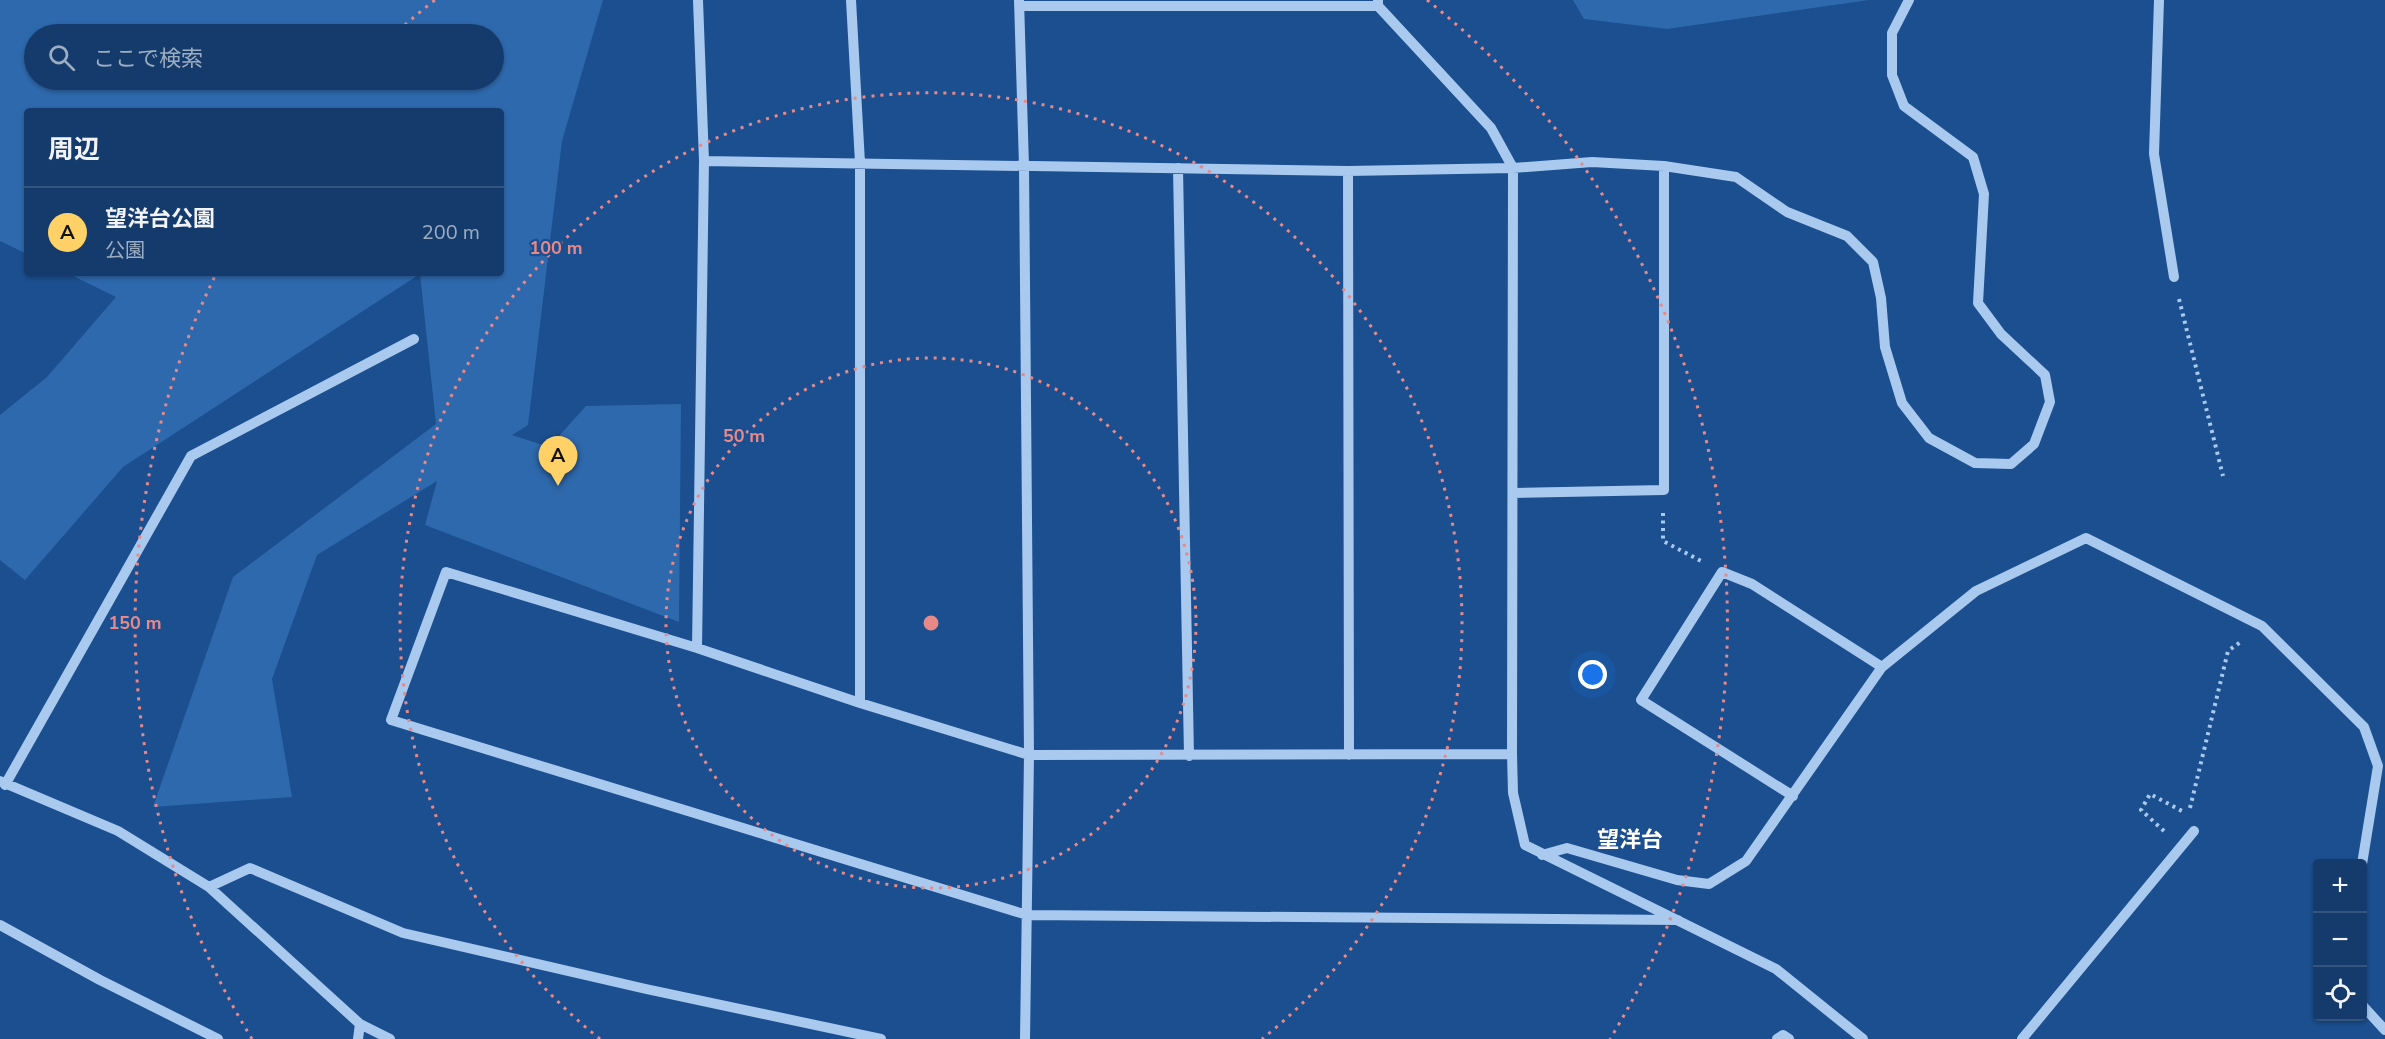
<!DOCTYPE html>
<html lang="ja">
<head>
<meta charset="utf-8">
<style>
	:root { --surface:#143b6b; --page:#214673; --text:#f1f3f6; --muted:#9dadc1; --line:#33557e; --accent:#ffd166 }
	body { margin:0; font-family:"Nunito Sans","Noto Sans JP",sans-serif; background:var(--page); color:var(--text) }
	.controls { position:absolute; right:18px; bottom:18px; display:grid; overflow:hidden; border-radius:6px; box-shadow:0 2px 4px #0004 }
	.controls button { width:54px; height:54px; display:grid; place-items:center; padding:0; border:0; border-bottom:2px solid var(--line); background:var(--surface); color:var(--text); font:30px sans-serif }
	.you { position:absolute; left:1593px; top:675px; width:21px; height:21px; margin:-15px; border:4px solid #fff; border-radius:50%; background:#1a73e8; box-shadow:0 0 0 9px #1a73e833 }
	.badge { display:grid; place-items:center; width:39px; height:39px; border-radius:50%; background:var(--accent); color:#111; font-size:20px; font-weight:700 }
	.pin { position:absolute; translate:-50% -50px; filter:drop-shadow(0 2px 3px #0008) }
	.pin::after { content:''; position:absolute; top:32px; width:21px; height:18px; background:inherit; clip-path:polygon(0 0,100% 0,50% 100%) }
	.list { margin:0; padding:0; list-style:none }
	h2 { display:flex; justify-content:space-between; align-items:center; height:78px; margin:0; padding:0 24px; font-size:26px }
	h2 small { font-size:20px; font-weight:400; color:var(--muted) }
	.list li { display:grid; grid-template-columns:39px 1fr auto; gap:18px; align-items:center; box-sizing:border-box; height:90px; padding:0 24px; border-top:2px solid var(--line) }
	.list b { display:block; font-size:22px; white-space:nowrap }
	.list p { margin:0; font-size:20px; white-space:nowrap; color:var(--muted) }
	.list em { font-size:20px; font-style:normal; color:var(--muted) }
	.icon { flex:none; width:33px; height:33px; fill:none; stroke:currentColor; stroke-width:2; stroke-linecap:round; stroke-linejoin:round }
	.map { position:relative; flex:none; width:2385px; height:1039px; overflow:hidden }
	.search { position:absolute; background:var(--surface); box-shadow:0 2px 4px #0004; left:24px; top:24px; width:480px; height:66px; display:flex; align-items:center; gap:15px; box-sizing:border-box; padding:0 21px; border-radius:33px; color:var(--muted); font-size:22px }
	.panel { position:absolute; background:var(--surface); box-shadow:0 2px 4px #0004; left:24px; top:108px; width:480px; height:168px; border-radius:6px }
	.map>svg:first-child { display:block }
	.green { fill:#2e69ad; fill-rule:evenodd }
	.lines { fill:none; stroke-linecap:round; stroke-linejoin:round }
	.path { stroke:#a9c9ee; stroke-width:4; stroke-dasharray:3 4.5; stroke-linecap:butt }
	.minor { stroke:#a9c9ee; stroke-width:10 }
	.ring { fill:none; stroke:#e88989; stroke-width:3; stroke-dasharray:3 6 }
	.labels { text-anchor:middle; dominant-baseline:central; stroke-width:4.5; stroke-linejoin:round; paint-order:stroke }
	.neighbourhood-label { font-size:22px; font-weight:bold; fill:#fff; stroke:#1b4f8f }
	.centre { fill:#e88989; stroke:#1b4f8f; stroke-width:3 }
	.ring-label { font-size:18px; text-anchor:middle; font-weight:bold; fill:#e88989; stroke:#1b4f8f; stroke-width:4.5; stroke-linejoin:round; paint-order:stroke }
</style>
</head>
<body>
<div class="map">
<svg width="2385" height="1039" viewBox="0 0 2385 1039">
	<rect width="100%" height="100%" fill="#1b4f8f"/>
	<!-- green -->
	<path class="green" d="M0 0H603L562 141 528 425 512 435 549 447 586 406 681 404 679 622 425 525 437 481 317 555 272 679 292 797 153 807 233 577 436 424 420 274 123 467 25 580 0 560V415L47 377 116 297 67 273H501V111H27V254L0 241ZM494 34V80H34V34Z
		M1573 0H1869L1667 29 1584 19Z"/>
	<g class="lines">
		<!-- path -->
		<path class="path" d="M2179 299 2223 476
			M1663 513V541L1703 562
			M2190 808 2228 651 2242 641
			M2164 831 2141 810 2150 794 2182 811"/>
		<!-- minor -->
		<path class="minor" d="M851 0 860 163V703
			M1019 0 1024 166 1029 755 1025 1039
			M1378 0V6L1491 128 1513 168 1512 754 1029 755 860 703 697 648 446 572 391 720 1027 915 1678 920
			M2159 0 2154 154 2174 277
			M1019 6H1378
			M704 161 1348 171 1513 168 1592 162 1664 166 1736 177 1787 212 1847 236 1873 262 1881 298 1885 347 1902 403 1929 438 1975 463 2011 464 2034 444 2050 402 2045 375 2001 334 1978 303 1984 194 1973 157 1904 106 1892 75V33L1909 0
			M1178 168 1189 756
			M1348 171 1349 755
			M1513 493 1664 490V166
			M697 648 704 161 698 0
			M1512 754 1513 793 1525 845 1776 969 1863 1039
			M0 781 118 831 209 887 250 868 403 933 646 989 881 1039
			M5 785 191 456 414 339
			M1793 796 1641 700 1722 572 1752 584 1882 667
			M1542 855 1567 848 1677 880 1709 884 1746 861 1882 667 1976 591 2086 538 2262 626 2364 727 2378 766 2362 864
			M209 887 360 1024 390 1039
			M0 925 100 980 218 1039
			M2362 1005 2385 1030
			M358 1039 360 1024
			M1777 1039 1783 1035 1789 1039
			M2022 1039 2194 831"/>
	</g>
	<!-- distance rings -->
	<g class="ring">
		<circle cx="931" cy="623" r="265"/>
		<path d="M600 1039A531 531 0 1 1 1262 1039"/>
		<path d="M252 1039A796 796 0 0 1 216 274M398 31A796 796 0 0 1 435 0M1427 0A796 796 0 0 1 1610 1039"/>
	</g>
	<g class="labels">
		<!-- neighbourhood labels -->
		<g class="neighbourhood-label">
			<text x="1630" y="840">望洋台</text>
		</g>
	</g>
	<circle cx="931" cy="623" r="9" class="centre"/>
	<g class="ring-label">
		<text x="556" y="254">100 m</text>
		<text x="744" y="442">50 m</text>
		<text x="135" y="629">150 m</text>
	</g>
</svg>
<div class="controls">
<button>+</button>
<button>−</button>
<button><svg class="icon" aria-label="locate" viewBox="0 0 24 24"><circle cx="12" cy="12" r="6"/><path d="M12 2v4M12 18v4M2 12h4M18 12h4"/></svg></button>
</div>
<div class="you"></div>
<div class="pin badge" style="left:558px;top:486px">A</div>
<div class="search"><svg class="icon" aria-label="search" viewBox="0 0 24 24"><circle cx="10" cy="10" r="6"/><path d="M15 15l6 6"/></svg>ここで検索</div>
<section class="panel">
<h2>周辺<small></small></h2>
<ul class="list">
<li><span class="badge">A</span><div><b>望洋台公園</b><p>公園</p></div><em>200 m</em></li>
</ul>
</section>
</div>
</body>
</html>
